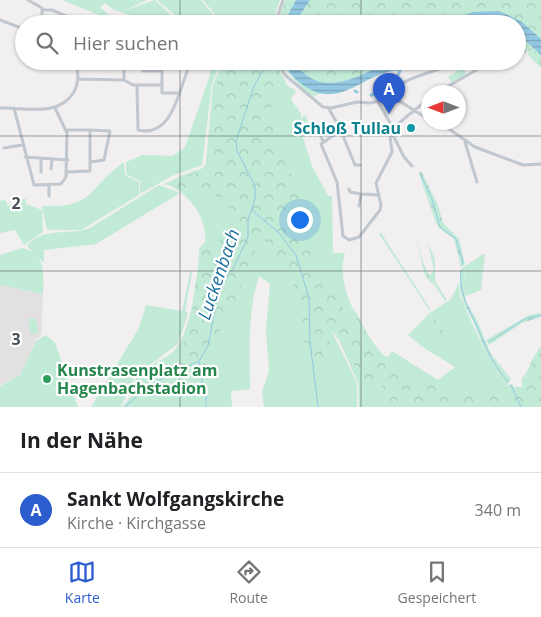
<!DOCTYPE html>
<html lang="de">
<head>
<meta charset="utf-8">
<style>
	:root { --surface:#fff; --page:#f2f2f2; --text:#202124; --muted:#757577; --line:#e0e0e0; --accent:#2b5dcf }
	body { margin:0; font-family:"Open Sans",sans-serif; background:var(--page); color:var(--text) }
	.compass { position:absolute; left:421px; top:85px; width:45px; height:45px; border-radius:50%; background:var(--surface); box-shadow:0 1px 4px #0004; rotate:270deg }
	.you { position:absolute; left:299px; top:219px; width:18px; height:18px; margin:-12px; border:4px solid #fff; border-radius:50%; background:#1a73e8; box-shadow:0 0 0 8px #1a73e833 }
	.badge { display:grid; place-items:center; width:32px; height:32px; border-radius:50%; background:var(--accent); color:#fff; font-size:16px; font-weight:700 }
	.pin { position:absolute; translate:-50% -41px; filter:drop-shadow(0 1px 2px #0008) }
	.pin::after { content:''; position:absolute; top:26px; width:18px; height:15px; background:inherit; clip-path:polygon(0 0,100% 0,50% 100%) }
	.list { margin:0; padding:0; list-style:none }
	h2 { display:flex; justify-content:space-between; align-items:center; height:65px; margin:0; padding:0 20px; font-size:21px }
	h2 small { font-size:16px; font-weight:400; color:var(--muted) }
	.list li { display:grid; grid-template-columns:32px 1fr auto; gap:15px; align-items:center; box-sizing:border-box; height:75px; padding:0 20px; border-top:1px solid var(--line) }
	.list b { display:block; font-size:19px; white-space:nowrap }
	.list p { margin:0; font-size:16px; white-space:nowrap; color:var(--muted) }
	.list em { font-size:16px; font-style:normal; color:var(--muted) }
	.icon { flex:none; width:28px; height:28px; fill:none; stroke:currentColor; stroke-width:2; stroke-linecap:round; stroke-linejoin:round }
	.map { position:relative; flex:none; width:541px; height:407px; overflow:hidden }
	.search { position:absolute; background:var(--surface); box-shadow:0 1px 4px #0004; left:15px; right:15px; top:15px; height:55px; display:flex; align-items:center; gap:12px; box-sizing:border-box; padding:0 18px; border-radius:28px; color:var(--muted); font-size:19px }
	.sheet { height:140px; background:var(--surface) }
	nav { display:flex; justify-content:space-around; align-items:center; box-sizing:border-box; height:70px; border-top:1px solid var(--line); background:var(--surface); font-size:14px; color:var(--muted) }
	nav a { display:grid; justify-items:center; gap:2px }
	nav .on { color:var(--accent) }
	.map>svg:first-child { display:block }
	.education { fill:#e2e0e0 }
	.grass { fill:#c1ead7 }
	.forest { fill:url(#forest-crowns) }
	.water { fill:url(#water-rules) }
	.lines { fill:none; stroke-linecap:round; stroke-linejoin:round }
	.stream { stroke:#93c8e3; stroke-width:1 }
	.canal { stroke:#93c8e3; stroke-width:3 }
	.minor { stroke:#c1c7cf; stroke-width:3 }
	.grid { fill:none; stroke:#49505a; stroke-width:1; stroke-opacity:0.55 }
	.culture-dot { fill:#0f9aa8; stroke:#fff; stroke-width:2 }
	.leisure-dot { fill:#2e9e5b; stroke:#fff; stroke-width:2 }
	.labels { text-anchor:middle; dominant-baseline:central; stroke-width:4.5; stroke-linejoin:round; paint-order:stroke }
	.culture-label { font-size:16px; font-weight:bold; fill:#0d838f; stroke:#fff; text-anchor:end }
	.leisure-label { font-size:16px; font-weight:bold; fill:#27864d; stroke:#fff; text-anchor:start }
	.water-label { font-size:18px; font-style:italic; fill:#1a709b; stroke:#fff }
	.grid-label { font-size:16px; text-anchor:middle; font-weight:bold; fill:#49505a; stroke:#fff; stroke-width:4.5; stroke-linejoin:round; paint-order:stroke }
</style>
</head>
<body>
<div class="map">
<svg width="541" height="407" viewBox="0 0 541 407">
	<defs>
		<pattern id="forest-crowns" width="20" height="18" patternUnits="userSpaceOnUse" patternTransform="scale(1.25)"><rect width="20" height="18" fill="#c1ead7"/><path d="M2 6a3 3 0 1 1 6 0M12 15a3 3 0 1 1 6 0" fill="none" stroke="#a7cabb"/></pattern>
		<pattern id="water-rules" width="6" height="5" patternUnits="userSpaceOnUse" patternTransform="scale(1.25)"><rect width="6" height="5" fill="#93c8e3"/><path d="M0 2.5h6" fill="none" stroke="#7aa5bb"/></pattern>
	</defs>
	<rect width="100%" height="100%" fill="#f1efef"/>
	<!-- education -->
	<path class="education" d="M0 285 43 294 41 336 36 339 24 369 18 376 0 385Z"/>
	<!-- grass -->
	<path class="grass" d="M62 0H147L123 11 155 0 176 20 144 19 114 10 105 3 100 7 108 14 104 17Z
		M157 0H201L221 24 178 20 175 15Z
		M203 0H280L272 24H223Z
		M517 33 541 54V61L517 42Z
		M212 61H222L212 83 202 165 172 176 140 194V181L126 174V162L143 155 173 156 185 147 209 78Z
		M224 61H273L286 82 285 84 296 91 291 99 301 114V118L306 115 308 121 299 125 312 166 328 196H332L333 253H345C334 287 363 331 384 356L388 357 392 351 438 380 455 367 421 346 408 335 430 313 432 319H435L433 311 451 299 459 282 460 297 488 358 508 384 502 387 512 384 514 387H523L531 361 541 346V407H359L358 383 339 340 331 330 357 383V407H264L262 392 269 371 266 330 270 284 259 276C247 312 250 351 250 389L231 391 232 407H122L145 380 128 397C131 390 133 382 138 376 146 364 162 362 173 352 191 335 199 273 199 249L205 242C208 218 188 192 166 184L180 176 203 168 206 163 213 84Z
		M294 61H384C369 75 333 92 313 81 305 76 299 68 294 61Z
		M463 67 466 74 452 83 448 77Z
		M124 162 125 175 139 182V195L81 230H47L42 206C96 208 86 189 124 162Z
		M159 185 180 193 96 244 44 250V263L27 246C43 226 68 236 90 228Z
		M19 199H26V204L42 210 43 232 24 245 15 230 0 233V201L5 200 8 206Z
		M381 233 431 310 430 311 379 234Z
		M428 243 435 259V281L447 300 445 301 429 276 434 270Z
		M22 248C46 252 44 276 43 294L0 285V255Z
		M483 254 485 255 481 290 466 296 464 267Z
		M191 269 192 273 185 311 188 313 178 344 136 375 121 407H91L139 328 146 305 182 311Z
		M35 318 39 333 31 334 28 319Z
		M46 335 55 343 78 407H0V386L20 375 36 341Z"/>
	<!-- forest -->
	<path class="forest" d="M285 0H541V40C505 15 480 9 438 24H277Z
		M529 48 539 54 541 51V68L528 55Z
		M221 61H379C359 76 331 86 309 72L303 79 319 93H323L310 97 283 67C268 90 269 123 278 148 284 162 293 175 297 190 306 219 310 252 316 283L335 278 339 300 352 326 358 322 351 307C360 316 361 323 367 333 376 352 398 370 417 379 431 385 447 389 462 391 479 393 495 384 509 396L522 391V379L541 350V407H396L388 400 380 381 375 382V391L365 398 355 366 329 319 326 327 332 349 322 357 307 358 291 270 261 237C251 259 243 283 233 305 224 325 206 351 205 373L201 374 198 368 191 366 164 378 159 366C169 359 180 353 185 340 188 332 188 323 193 316 191 294 200 271 200 249H217L226 222 230 199 182 191 176 186 163 184 214 166 213 109Z
		M421 171 438 205 443 223 459 239 465 264 461 267 454 239 439 228 436 223 419 174Z
		M416 240 423 262 435 288 425 275Z
		M464 267 466 302 476 318 491 354 511 379 508 384 488 358 473 321 463 303 460 289V270Z
		M433 311 453 351H449L430 313Z
		M541 313V317L522 323 489 345 486 340 529 315Z"/>
	<!-- water -->
	<path class="water" d="M296 0H310L294 24H283Z
		M499 11 522 22 541 39V55L517 33V24H440L473 12Z
		M284 61H294C309 85 329 87 354 78 365 74 375 69 384 61H413L401 71C369 67 343 111 306 87 296 81 288 72 284 61Z"/>
	<g class="lines">
		<!-- stream -->
		<path class="stream" d="M371 95 372 97
			M420 173 432 199 440 227 456 239 463 262 462 265
			M253 211 278 232 296 255 309 298 310 341 318 407
			M461 271C459 292 466 302 474 320 486 345 489 360 508 382
			M489 342 525 319 541 315
			M199 362 202 381 200 387 206 391V407
			M511 385 521 407
			M125 407 149 385 199 361 208 346 216 304 228 274 233 269 248 237V220L255 199V186L237 151 236 141 254 86 263 70 275 61"/>
		<!-- canal -->
		<path class="canal" d="M355 91 357 92
			M371 95C394 88 395 84 404 61"/>
		<!-- minor -->
		<path class="minor" d="M28 0 42 8V24
			M43 10H52L66 16
			M0 20 24 29
			M275 24 283 0
			M517 43 525 51
			M517 53 525 51
			M162 61V93H177
			M277 61 285 75 323 107 331 108 357 102 369 103 391 99 401 102 428 119
			M143 71H162
			M78 79 124 80 133 85H162
			M124 80V61
			M137 86 138 130C173 138 178 91 189 67L187 61
			M438 92 492 61
			M386 99C394 78 444 69 466 61
			M0 108C25 107 58 118 74 92 79 82 79 72 75 61
			M14 108 34 185 61 184 66 177 67 133 55 108
			M329 109 341 130 321 144 337 182 343 236 349 240 359 237 380 210 381 205 376 183 392 152 390 136 393 128 378 102
			M439 122 475 147 523 165 541 164
			M315 124 323 141
			M393 128 428 99
			M65 130H90V171L67 172
			M90 130 110 131 104 160 91 162
			M341 131 355 165H360
			M392 133 404 157 412 166
			M465 142 477 182
			M4 148 22 145
			M25 157 68 160
			M51 169 52 159
			M41 172V159
			M349 189 350 192 361 194
			M49 196V185
			M359 206 361 194 378 195"/>
	</g>
	<!-- grid -->
	<path class="grid" d="M180 0V24M361 0V24M180 61V407M361 61V407M0 136H541M0 271H541"/>
	<!-- markers -->
	<circle class="culture-dot" cx="411" cy="128" r="5"/>
	<circle class="leisure-dot" cx="47" cy="379" r="5"/>
	<g class="labels">
		<!-- culture labels -->
		<g class="culture-label">
			<text x="401" y="128">Schloß Tullau</text>
		</g>
		<!-- leisure labels -->
		<g class="leisure-label">
			<text x="57" y="370">Kunstrasenplatz am<tspan x="57" dy="18">Hagenbachstadion</tspan></text>
		</g>
		<!-- water labels -->
		<g class="water-label">
			<text transform="translate(218 274) rotate(-71)">Luckenbach</text>
		</g>
	</g>
	<g class="grid-label">
		<text x="16" y="209">2</text>
		<text x="16" y="345">3</text>
	</g>
</svg>
<svg class="compass" viewBox="-18 -18 36 36"><path d="M0-13l5 13h-10z" fill="#e53935"/><path d="M0 13l5-13h-10z" fill="#757577"/></svg>
<div class="you"></div>
<div class="pin badge" style="left:389px;top:114px">A</div>
<div class="search"><svg class="icon" aria-label="search" viewBox="0 0 24 24"><circle cx="10" cy="10" r="6"/><path d="M15 15l6 6"/></svg>Hier suchen</div>
</div>
<section class="sheet">
<h2>In der Nähe<small></small></h2>
<ul class="list">
<li><span class="badge">A</span><div><b>Sankt Wolfgangskirche</b><p>Kirche · Kirchgasse</p></div><em>340 m</em></li>
</ul>
</section>
<nav>
<a class="on"><svg class="icon" aria-label="map" viewBox="0 0 24 24"><path d="M3 6l6-2 6 2 6-2v14l-6 2-6-2-6 2zM9 4v14M15 6v14"/></svg>Karte</a>
<a><svg class="icon" aria-label="directions" viewBox="0 0 24 24"><path d="M12 3l9 9-9 9-9-9zM9 14v-3h6M13 9l2 2-2 2"/></svg>Route</a>
<a><svg class="icon" aria-label="saved" viewBox="0 0 24 24"><path d="M7 4h10v16l-5-4-5 4z"/></svg>Gespeichert</a>
</nav>
</body>
</html>
